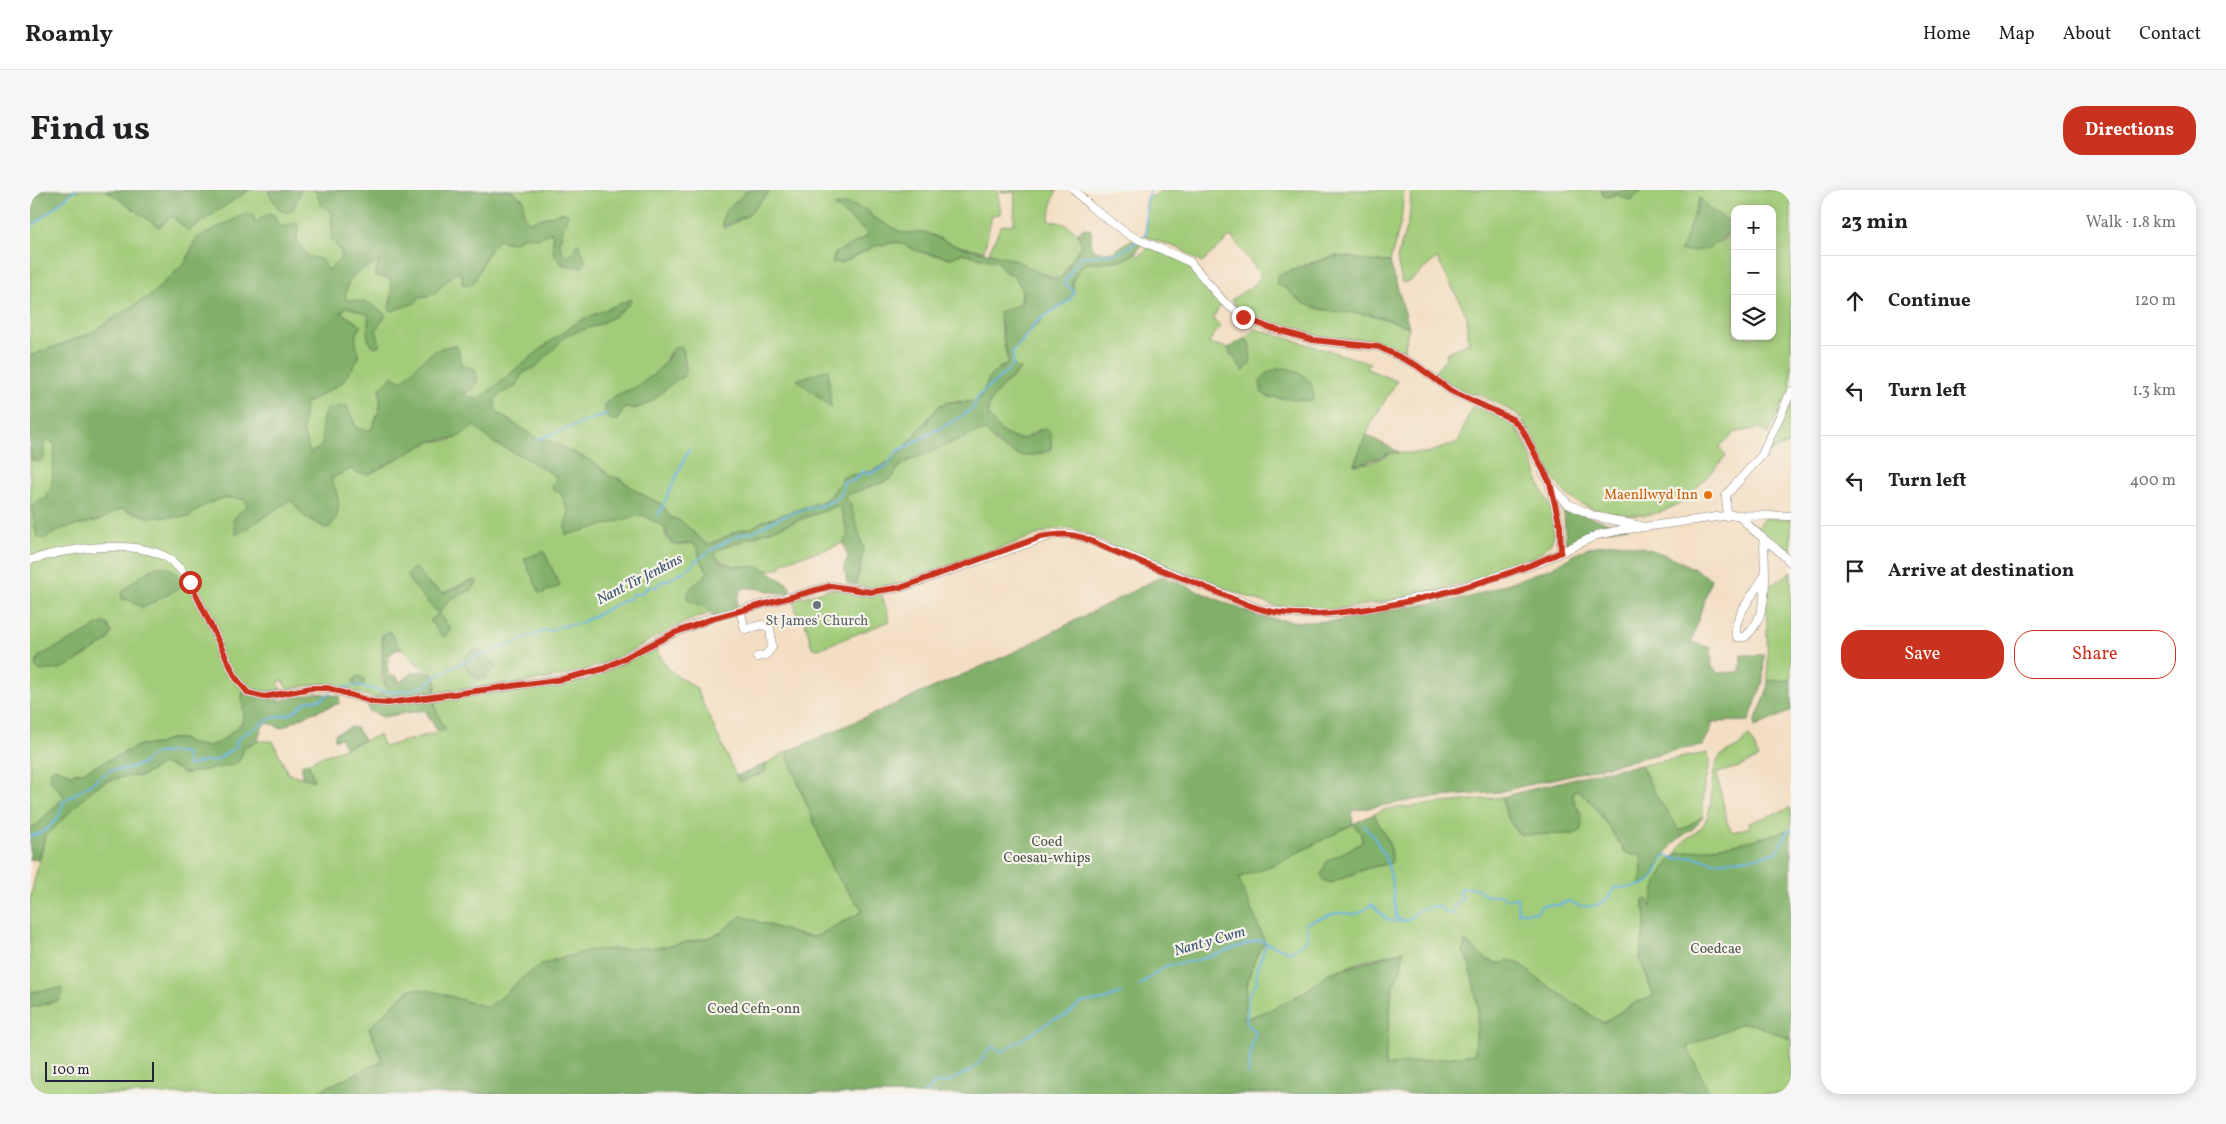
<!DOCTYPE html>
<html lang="en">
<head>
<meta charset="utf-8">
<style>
	:root { --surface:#fff; --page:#f6f6f6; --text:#202124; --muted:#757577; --line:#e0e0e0; --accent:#c8321e }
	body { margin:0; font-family:Vollkorn,serif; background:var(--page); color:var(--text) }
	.controls { position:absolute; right:15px; top:15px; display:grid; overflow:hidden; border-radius:10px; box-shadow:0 2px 12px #0003 }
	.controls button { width:45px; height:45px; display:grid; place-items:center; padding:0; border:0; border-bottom:1px solid var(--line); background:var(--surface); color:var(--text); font:25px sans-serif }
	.scale { position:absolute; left:15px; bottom:12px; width:109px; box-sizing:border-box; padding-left:5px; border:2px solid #22223b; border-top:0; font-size:14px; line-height:18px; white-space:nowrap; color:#22223b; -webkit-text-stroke:4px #f7f3e8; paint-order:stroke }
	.stop { position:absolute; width:15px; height:15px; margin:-11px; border:4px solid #c8321e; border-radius:50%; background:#fff }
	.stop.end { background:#c8321e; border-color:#fff; box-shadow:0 1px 5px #0008 }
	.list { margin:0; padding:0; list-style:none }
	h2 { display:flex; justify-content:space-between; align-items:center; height:65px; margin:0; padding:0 20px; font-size:21px }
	h2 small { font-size:16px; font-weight:400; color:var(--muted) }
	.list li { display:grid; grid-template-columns:32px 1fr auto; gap:15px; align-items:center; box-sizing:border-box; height:90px; padding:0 20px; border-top:1px solid var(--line) }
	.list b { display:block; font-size:19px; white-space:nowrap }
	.list em { font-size:16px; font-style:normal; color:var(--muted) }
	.actions { display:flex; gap:10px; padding:15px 20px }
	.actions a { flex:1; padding:11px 0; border:1px solid var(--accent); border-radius:20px; text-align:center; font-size:18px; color:var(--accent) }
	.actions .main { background:var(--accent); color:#fff }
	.icon { flex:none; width:28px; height:28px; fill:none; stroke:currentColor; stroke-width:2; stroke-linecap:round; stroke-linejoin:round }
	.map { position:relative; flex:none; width:1761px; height:904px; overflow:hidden; border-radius:20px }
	header { display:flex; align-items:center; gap:30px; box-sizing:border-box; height:70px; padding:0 25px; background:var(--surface); border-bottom:1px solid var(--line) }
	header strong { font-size:24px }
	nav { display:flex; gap:28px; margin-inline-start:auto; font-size:18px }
	.intro { display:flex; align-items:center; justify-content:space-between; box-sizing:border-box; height:120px; padding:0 30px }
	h1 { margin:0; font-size:35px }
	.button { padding:12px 22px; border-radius:20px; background:var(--accent); color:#fff; font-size:18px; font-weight:700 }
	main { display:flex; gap:30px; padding:0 30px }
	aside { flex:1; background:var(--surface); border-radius:20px; box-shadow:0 2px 12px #0003 }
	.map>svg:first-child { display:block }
	.green { fill:#a2cc79; stroke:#62775a; fill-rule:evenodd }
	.forest { fill:#81b069; stroke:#526952 }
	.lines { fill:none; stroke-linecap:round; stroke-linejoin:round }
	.stream { stroke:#68b4e1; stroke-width:2 }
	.minor-casing { stroke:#8a807e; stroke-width:9 }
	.minor { stroke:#fff; stroke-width:8 }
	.route { stroke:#c8321e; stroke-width:6 }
	.food-dot { fill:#e8710a; stroke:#f7f3e8; stroke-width:2 }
	.worship-dot { fill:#6b7280; stroke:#f7f3e8; stroke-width:2 }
	.labels { text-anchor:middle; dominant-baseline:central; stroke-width:4.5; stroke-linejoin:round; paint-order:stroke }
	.food-label { font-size:14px; fill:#c56008; stroke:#f7f3e8; text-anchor:end }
	.worship-label { font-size:14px; fill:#5b616d; stroke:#f7f3e8 }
	.park-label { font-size:14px; fill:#48554e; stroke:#f7f3e8 }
	.water-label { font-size:15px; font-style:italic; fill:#3a5575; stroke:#f7f3e8 }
</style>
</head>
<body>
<header>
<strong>Roamly</strong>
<nav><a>Home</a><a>Map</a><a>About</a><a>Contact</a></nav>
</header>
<div class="intro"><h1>Find us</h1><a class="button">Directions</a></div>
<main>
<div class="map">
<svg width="1761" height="904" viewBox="0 0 1761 904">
	<rect width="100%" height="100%" fill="#f7f3e8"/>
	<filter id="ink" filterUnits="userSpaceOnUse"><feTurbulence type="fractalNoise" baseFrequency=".02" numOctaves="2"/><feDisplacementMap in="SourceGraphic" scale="10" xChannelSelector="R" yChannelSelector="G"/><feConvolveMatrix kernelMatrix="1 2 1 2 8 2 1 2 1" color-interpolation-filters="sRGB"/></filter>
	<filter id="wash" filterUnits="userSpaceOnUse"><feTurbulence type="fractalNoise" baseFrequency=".0096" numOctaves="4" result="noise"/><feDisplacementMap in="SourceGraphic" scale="20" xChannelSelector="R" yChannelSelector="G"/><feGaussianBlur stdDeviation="1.12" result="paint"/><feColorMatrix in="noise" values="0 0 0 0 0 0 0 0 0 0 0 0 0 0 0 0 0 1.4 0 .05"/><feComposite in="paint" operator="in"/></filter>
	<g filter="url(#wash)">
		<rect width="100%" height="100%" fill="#f3dec2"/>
		<!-- green -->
		<path class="green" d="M0 0H17L0 12Z
			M45 0H76L129 37 141 26 109 0H733L693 37 695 38 718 25 741 0H967L971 24 962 25 954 61 924 55 902 45 873 43 842 27H827L860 42 803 72 812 73 845 56 868 52 890 62 921 68 932 63 968 72 975 82 987 88C999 112 987 117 970 133L978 173 969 178 949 209 943 212 925 211 909 216 866 268 842 281 813 287 801 307 791 312 733 331 722 338 710 340 678 355C664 346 657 331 640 327L633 315 608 302 590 289 580 286 565 273 520 251 508 249 448 210 388 257 401 251H419L444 235 464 253 498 269 527 287 523 300 531 303 539 322 535 336 536 344 613 325 634 337 637 349 648 356 662 353 668 358 670 369 678 382 658 405V410L677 418 681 423C642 433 611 459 574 473 522 494 461 495 405 502L407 491 371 459 359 441 352 445V489L357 499 345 508 294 493 257 499 253 490 248 492 251 500C237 502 228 503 216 494L212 512 214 522 212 533 190 552 179 556 164 555 152 549H139L128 554 110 555 53 582 41 584 24 578 21 581V592L30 600 34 607 7 635 0 638V222L131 272 165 50 156 72 121 105 59 144 0 166V38ZM653 159 656 178 654 186 641 192 608 218H595L587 230 574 216C582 204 592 205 604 199 617 191 634 178 639 163ZM261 310 298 339 275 327ZM379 390 396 392 413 403 440 391 447 392 442 400 420 409 408 424ZM81 444 76 452 41 474V468Z
			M971 0H1027L1023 9 1019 30C1034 33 1048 37 1051 54L1030 89C1026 90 969 66 959 62L971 36 984 34 985 2H971Z
			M1132 0H1374L1371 31 1360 72H1339L1322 67 1305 66 1270 76 1254 96C1278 124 1312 118 1345 126 1356 129 1367 133 1379 137L1373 164 1336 149H1300L1232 132 1210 121 1201 110 1224 95 1231 86 1201 46 1171 73 1151 59 1113 46 1116 44C1117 35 1115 11 1119 6H1125Z
			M1381 0H1571L1573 5 1578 7 1586 4 1601 10 1612 0H1761V198L1738 244 1729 238 1704 243 1689 257 1696 266C1681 282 1659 309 1641 318 1612 333 1550 324 1531 298 1515 278 1504 251 1492 229L1484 222 1449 204H1439L1404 184 1416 168V163L1439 152 1437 145V126L1407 68 1381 90 1372 93 1367 69 1380 24ZM1670 8 1678 18 1705 36V19H1742V146H1705V39L1690 52 1651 60Z
			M1118 57 1153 71 1165 81 1191 113 1183 129 1190 137 1178 153 1198 158 1201 166 1221 156 1215 148 1226 139 1340 173 1337 179 1367 191 1343 230 1324 274 1340 273 1362 263H1398L1428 252 1442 217C1454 221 1471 224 1480 232 1495 245 1503 272 1508 290 1514 309 1532 328 1522 350 1505 387 1316 423 1275 421 1253 421 1223 408 1202 401 1166 387 1129 375 1092 360 1074 353 1059 343 1040 338L1024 339 867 394 841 398 825 395 831 378 816 305 862 288 869 277 880 270 947 242 956 241 968 256 1021 259V251L1010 239C1005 242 999 247 993 249 979 251 952 231 959 215 965 200 980 192 989 180L983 176V160L1042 97 1046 83 1052 75C1073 68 1088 77 1108 61L1106 65 1109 66ZM1279 190 1284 207 1281 211 1240 207 1232 203Z
			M1761 207V253L1736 263Z
			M807 316 811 319 818 346 817 350C798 363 772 362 751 374V377C747 378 740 381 736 380 723 379 689 377 685 364L690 359Z
			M1734 328 1761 329V366L1727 337Z
			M1761 382V490L1738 491 1736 399Z
			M800 399 851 402 860 431 788 459 782 457 774 428 767 425 764 410Z
			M625 458 639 480 666 498 708 590 730 585 736 574 756 562 803 680 833 721 785 747 769 745 711 726 690 743 680 747 634 757 534 767 512 774 491 789 471 808 457 817C431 811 406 799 380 799L339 838 353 871 282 904H0V818L29 810 31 798 0 802V709L15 647 64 598 75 592 91 587 112 586 133 574 164 582 209 571 215 556 228 551H243L258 584 284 590 278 572 349 545 354 557 415 540 406 522 405 509 502 499 557 490Z
			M1719 545 1729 568 1709 577 1688 583 1687 585 1697 632 1702 642 1720 637 1719 633 1761 618V640L1714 652 1647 664C1655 643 1666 648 1675 632 1686 612 1677 588 1690 566L1711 555Z
			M1677 563 1680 570 1674 595 1673 626 1650 641 1625 604 1611 575Z
			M1546 599 1564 615 1596 663 1612 662V689L1609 695 1622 689 1629 673 1636 665 1642 668C1629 684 1625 697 1621 718L1613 710 1616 728 1610 769 1624 807 1603 814 1573 833 1505 787 1488 772C1458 776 1457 770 1435 751L1433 761 1440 776 1448 816 1445 864 1355 876 1362 799 1372 776V761L1337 770 1297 784 1290 791 1250 817 1214 829C1214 801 1219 775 1235 752L1207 688 1248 673 1323 634 1331 643 1332 653 1307 666 1301 693 1338 678 1361 673C1366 658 1350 638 1344 624L1357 619 1472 607 1476 625 1487 643 1493 645 1552 624 1543 610V602Z
			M1712 833 1722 834 1761 849V904H1680L1656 857Z"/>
		<!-- forest -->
		<path class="forest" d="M17 0H45L0 38V12Z
			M76 0H219L158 41 142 26 129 37Z
			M271 0 263 19 256 23 248 18 238 1Z
			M285 0H480L493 9 495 28 499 32 534 22 538 24 529 53 534 65 540 66 548 53 556 71 552 77 533 75 524 64 522 42 508 48 494 46 484 53 468 51 461 57 442 95 432 94V84L426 82 403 105 390 107 385 113 362 121 359 119 362 101 360 88 344 86 350 71C327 83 318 81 315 109L339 113 356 125 346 140 350 154 346 157C333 152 338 137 339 125L317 117 311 122 331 136 325 147 329 168 312 193 275 214 273 241 280 263C299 254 291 250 292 234 292 229 295 223 297 218L317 216 327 239 341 240 350 218V198L363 186 373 191C387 175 405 154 427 156L432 176 445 179 448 187 446 196 434 204 448 210 522 150 551 130 601 109 599 114 585 126 568 135 537 145 507 176 493 183 485 197 470 204 465 210V217L469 224 508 249 520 251 565 273 580 286 590 289 608 302 633 315 640 327C657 331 664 346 678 355L710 340 722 338 733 331 791 312 801 306 813 287 842 281 866 268 909 216 917 212H943L949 209 961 185 978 173 969 122 991 114 993 101 984 85 975 82 968 72 932 63 921 68 890 62 868 52 845 56 811 73 802 72 805 63 836 47 838 43 804 16 819 14 839 21 842 27 873 43 895 42 924 55 982 69 1025 90 1034 85 1051 54 1048 43 1054 38 1061 40 1062 57 1068 62H1083L1104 48 1113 52C1096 80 1077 67 1052 75L1042 92 1044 101 1041 109 1018 123 983 160V175L990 179C982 190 952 209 959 226 961 230 965 234 968 238 973 244 984 249 992 249 1001 248 1007 239 1017 239L1021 243V259C993 274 975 263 956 241L947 242 880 270 869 277 862 288 854 292 816 305V311L820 313 834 360 825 395 817 393 814 375 818 367 813 353 818 346 811 319 807 316 690 359 685 364C691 382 717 373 732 378 741 382 750 390 759 395L761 402C745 406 731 396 713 398 708 406 704 412 710 420L684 427 677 418 658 410C656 395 671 392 678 382L670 369 668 358 662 353C639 356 643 358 634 337L613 325 536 345 535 336 539 322 531 303 523 300 522 295 527 287 498 269 464 253 444 236 427 248 401 251 339 284 327 283 321 279 301 289C310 308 313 323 298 339L275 327 261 310 206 345 203 329 217 316 216 310C194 304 175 312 159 327H119L91 319 70 330 31 339 14 349 7 347 2 318 6 312 16 309 22 294 25 255 19 250 14 252V268L10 272 2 270 0 263V166L59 144 121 105 156 72 167 48 217 23 223 24 225 33 239 23 245 26 248 35 253 37 268 32 267 52 278 66 292 70 297 81 309 71 312 63 302 50V22L292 16Z
			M718 0H741L718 25 693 37C689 19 708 12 718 0Z
			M1571 0H1612L1601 11 1586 4 1575 7Z
			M1670 8 1678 18 1705 36V39C1681 55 1684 62 1651 61Z
			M1305 66C1324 67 1341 73 1360 72L1379 137C1367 133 1354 127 1342 125 1321 122 1296 123 1277 115 1264 109 1258 97 1246 94L1248 85Z
			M1215 148 1221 156 1220 174 1213 182 1198 158Z
			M648 156 653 159 656 178 654 186C637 193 626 214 607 218 603 219 599 218 595 218L587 230H582L576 226C570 205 597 203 609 195 618 189 627 182 634 174 640 167 639 160 648 156Z
			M1256 178C1272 183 1283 189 1284 207L1281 211 1239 207 1232 203 1230 191C1238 180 1244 179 1256 178Z
			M798 179 801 217 767 190Z
			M1336 245 1369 262C1354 263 1340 273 1324 275Z
			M1529 312C1550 326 1573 332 1598 337L1563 342 1536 355 1534 325Z
			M1582 353C1618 354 1651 370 1681 389L1661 452 1681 458 1682 477 1689 483 1710 482 1711 465H1734L1733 492 1719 531 1682 532 1681 540 1672 556 1645 560 1468 602 1389 609 1321 621 1323 634 1344 624C1350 638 1366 658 1361 673L1338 678 1301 693 1293 690 1291 684 1297 671 1332 653 1331 643 1323 634 1248 673 1208 688 1235 752C1219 775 1214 800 1214 829 1239 822 1279 803 1297 784L1373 761 1372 776 1362 799 1355 876 1445 864 1448 816 1440 776 1433 761 1435 751C1447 761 1457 774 1473 774L1477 770 1488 772 1505 787 1573 833 1603 814 1624 806 1610 769 1616 728 1613 710 1617 709 1621 717C1625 696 1630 678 1647 664L1714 652 1761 640V849L1722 834 1712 833 1657 857 1680 904H282L353 871 339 838 380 799C406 798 431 812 457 817L471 808 491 789 512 774 561 760 634 757 680 747 690 743 711 726 769 745 785 747 833 721 803 681 756 562 980 464 1132 386 1229 427 1270 432 1308 431 1340 423 1437 408 1521 378 1557 358Z
			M514 361 530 396 510 404 494 369Z
			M127 377H138L157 394 113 418 99 410 92 409V402C103 391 113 383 127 377Z
			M383 378 388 380 396 392 413 403 440 391H447L442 400 420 409 409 424 422 440 413 447 400 431 408 424 379 390 377 384Z
			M74 433 78 435 82 443 76 452 41 474 30 479 10 481 5 476 9 466 55 443 67 435Z
			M359 441 371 459C356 461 356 474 359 486L366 485 370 492C387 480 384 479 404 485 407 492 405 497 404 505 403 518 410 529 416 540L409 541 406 539 395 520 353 527 339 521 338 515 357 499C350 483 355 463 352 445Z
			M445 459C455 461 464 469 466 479L455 488 447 489 434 475 435 467Z
			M323.5 492a5.5 5.5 0 1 1 11 0a5.5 5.5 0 1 1-11 0Z
			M1761 490V521L1725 537 1724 533 1736 505 1738 491Z
			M216 494 224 500 241 502 248 511 286 503 309 506 310 513 277 525 251 538 242 534 235 533 231 539 228 551 215 556 209 571 202 575 153 584 146 578 133 574 112 586 91 587 75 592 64 598 15 647 9 670 0 669V638L7 635 34 607 30 600 21 592V581L24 578 41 584 53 582 110 555 128 554 139 549H152L165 555 179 556 190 552 212 533 214 522 212 505Z
			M321 537 326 538 334 550 315 557 311 548 305 550V544Z
			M278 572 284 591 272 587V575Z
			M736 574 735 582 712 591H708L706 586Z
			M1611 575 1625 604 1650 641 1673 626C1665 641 1655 642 1645 652 1640 657 1635 665 1631 671 1623 681 1624 693 1609 695L1612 689 1611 663 1605 666 1596 663 1564 615 1549 600 1543 602C1542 617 1557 625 1550 641L1544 644 1493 645C1479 638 1475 621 1472 607L1572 581Z
			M31 798 33 804 30 810 0 818V802Z"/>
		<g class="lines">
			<!-- stream -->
			<path class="stream" d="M0 38 45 0
				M1112 47 1116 44V9L1121 0
				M508 249 576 224
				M628 326 659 259
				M309 499C331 491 339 501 360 502 371 503 385 499 396 496 405 481 467 458 486 453 495 446 505 447 514 440L521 441 527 437 551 433 594 410 600 409 602 404H611L617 397H627L629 393 645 387 649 382 653 383C664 370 708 341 723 342 736 334 753 325 769 321 785 316 798 317 812 304L813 292 823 291 833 281 838 284 857 276 866 262 929 228 943 218 948 206 983 176V160C993 153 998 142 1006 133 1016 123 1030 118 1041 109L1044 101 1034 93 1050 67 1089 63 1107 52
				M1334 635C1360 664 1363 689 1366 727L1375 731
				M0 646C16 644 31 629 33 612L81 580H93L115 573 121 565 127 563 152 562 157 564 158 576 176 571H185L207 556V549L239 529 261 524 277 511 292 509 300 503
				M1109 796 1135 776 1168 770 1229 750 1260 762 1278 749 1276 733 1307 723 1328 724 1342 714 1357 730C1372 732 1380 733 1389 719L1408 716 1418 724 1424 723 1423 717 1433 708 1428 701 1433 698H1446L1457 706 1471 705 1475 709 1487 708 1488 722H1507L1512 715H1528L1539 711C1556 721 1576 717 1584 698 1595 697 1615 698 1622 689 1628 681 1630 672 1636 665L1646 669 1663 667 1684 672 1728 667 1747 662 1757 642 1761 640
				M1218 884 1222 853 1226 842 1216 834 1219 804 1227 792V778L1237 753
				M894 904 905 893 918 892 945 878 962 856 972 862 1024 829 1036 826 1051 813 1074 810 1092 803"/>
		</g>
	</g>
	<g filter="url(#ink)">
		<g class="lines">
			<!-- minor casing -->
			<g class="minor-casing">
				<path id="minor" d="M1044 0 1061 17 1099 45 1160 72 1193 111 1213 127 1240 138 1283 150 1349 157 1386 175 1421 201 1482 229 1492 239 1519 293 1538 314 1564 326 1611 336
					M1520 296 1530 336 1531 362
					M1697 326 1696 305 1732 265 1761 202
					M1710 326C1724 345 1746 355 1761 373
					M0 370C36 359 101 348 136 367 146 373 153 382 160 392L206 488 218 503 234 507 281 498H298L343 512 358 513 533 489 573 479 644 443 684 427 801 396 841 402 873 397 1025 344H1042L1055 348 1230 419 1265 424 1307 423 1347 417 1429 398 1511 372 1567 345 1591 340 1702 325 1761 326
					M1733 388C1725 403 1700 430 1707 447H1715C1742 424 1734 382 1734 349
					M710 420 715 439 732 435 740 437 742 457 736 465 727 467"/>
			</g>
			<!-- minor -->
			<use href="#minor" class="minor"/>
		</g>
	</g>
	<g class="lines" filter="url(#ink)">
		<!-- route -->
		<path class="route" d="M160 392 206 488 218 503 234 507 281 498H298L343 512 358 513 533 489 573 479 644 443 684 428 801 396 841 402 873 397 1011 347C1027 344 1039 343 1054 348 1090 365 1127 378 1163 392 1185 401 1207 412 1230 419 1304 439 1462 395 1531 362L1530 336 1520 293 1492 239 1482 229 1421 201 1386 175 1349 157 1283 150 1240 138 1213 127"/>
	</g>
	<!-- markers -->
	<circle class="food-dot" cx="1678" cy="305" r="5"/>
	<circle class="worship-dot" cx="787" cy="415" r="5"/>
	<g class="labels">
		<!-- food labels -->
		<g class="food-label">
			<text x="1668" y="305">Maenllwyd Inn</text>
		</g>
		<!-- worship labels -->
		<g class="worship-label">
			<text x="787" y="431">St James' Church</text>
		</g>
		<!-- park labels -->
		<g class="park-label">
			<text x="1017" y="652">Coed<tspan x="1017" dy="16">Coesau-whips</tspan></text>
			<text x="1686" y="759">Coedcae</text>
			<text x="724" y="819">Coed Cefn-onn</text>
		</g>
		<!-- water labels -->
		<g class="water-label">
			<text transform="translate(610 390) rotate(-27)">Nant Tir Jenkins</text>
			<text transform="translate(1180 752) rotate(-16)">Nant y Cwm</text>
		</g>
	</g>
</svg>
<div class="controls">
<button>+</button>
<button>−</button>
<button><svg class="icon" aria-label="layers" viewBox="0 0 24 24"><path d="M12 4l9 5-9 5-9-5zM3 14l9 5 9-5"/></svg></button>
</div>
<div class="scale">100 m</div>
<div class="stop" style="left:160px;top:392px"></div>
<div class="stop end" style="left:1213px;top:127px"></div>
</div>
<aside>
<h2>23 min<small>Walk · 1.8 km</small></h2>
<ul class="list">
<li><svg class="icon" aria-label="ahead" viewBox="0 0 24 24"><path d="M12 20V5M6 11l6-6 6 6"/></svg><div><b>Continue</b></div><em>120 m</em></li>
<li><svg class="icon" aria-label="left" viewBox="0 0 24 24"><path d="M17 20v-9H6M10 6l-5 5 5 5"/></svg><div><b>Turn left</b></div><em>1.3 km</em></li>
<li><svg class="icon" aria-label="left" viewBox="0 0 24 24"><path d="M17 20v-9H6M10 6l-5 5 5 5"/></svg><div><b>Turn left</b></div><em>400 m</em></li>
<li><svg class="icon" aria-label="arrive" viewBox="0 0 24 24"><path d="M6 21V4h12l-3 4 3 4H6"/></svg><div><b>Arrive at destination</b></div></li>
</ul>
<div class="actions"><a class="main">Save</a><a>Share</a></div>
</aside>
</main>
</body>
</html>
